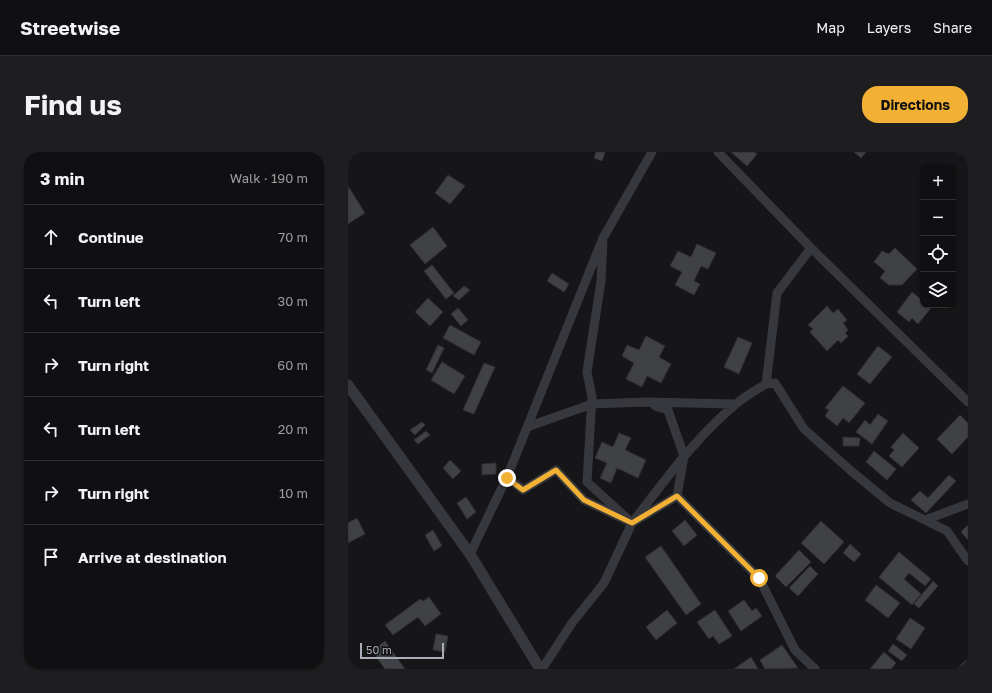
<!DOCTYPE html>
<html lang="en">
<head>
<meta charset="utf-8">
<style>
	:root { --surface:#101012; --page:#1e1e20; --text:#f1f3f6; --muted:#9c9d9f; --line:#303032; --accent:#f2b134 }
	body { margin:0; font-family:"Golos Text",sans-serif; background:var(--page); color:var(--text) }
	.controls { position:absolute; right:12px; top:12px; display:grid; overflow:hidden; border-radius:8px; box-shadow:0 1px 3px #0004 }
	.controls button { width:36px; height:36px; display:grid; place-items:center; padding:0; border:0; border-bottom:1px solid var(--line); background:var(--surface); color:var(--text); font:20px sans-serif }
	.scale { position:absolute; left:12px; bottom:10px; width:84px; box-sizing:border-box; padding-left:4px; border:2px solid #a8adb8; border-top:0; font-size:11px; line-height:14px; white-space:nowrap; color:#a8adb8; -webkit-text-stroke:3px #111113; paint-order:stroke }
	.stop { position:absolute; width:12px; height:12px; margin:-9px; border:3px solid #f2b134; border-radius:50%; background:#fff }
	.stop.end { background:#f2b134; border-color:#fff; box-shadow:0 1px 4px #0008 }
	.list { margin:0; padding:0; list-style:none }
	h2 { display:flex; justify-content:space-between; align-items:center; height:52px; margin:0; padding:0 16px; font-size:17px }
	h2 small { font-size:13px; font-weight:400; color:var(--muted) }
	.list li { display:grid; grid-template-columns:26px 1fr auto; gap:12px; align-items:center; box-sizing:border-box; height:64px; padding:0 16px; border-top:1px solid var(--line) }
	.list b { display:block; font-size:15px; white-space:nowrap }
	.list em { font-size:13px; font-style:normal; color:var(--muted) }
	.icon { flex:none; width:22px; height:22px; fill:none; stroke:currentColor; stroke-width:2; stroke-linecap:round; stroke-linejoin:round }
	.map { position:relative; flex:none; width:620px; height:517px; overflow:hidden; border-radius:16px }
	header { display:flex; align-items:center; gap:24px; box-sizing:border-box; height:56px; padding:0 20px; background:var(--surface); border-bottom:1px solid var(--line) }
	header strong { font-size:19px }
	nav { display:flex; gap:22px; margin-inline-start:auto; font-size:14px }
	.intro { display:flex; align-items:center; justify-content:space-between; box-sizing:border-box; height:96px; padding:0 24px }
	h1 { margin:0; font-size:28px }
	.button { padding:10px 18px; border-radius:16px; background:var(--accent); color:#111; font-size:14px; font-weight:700 }
	main { display:flex; gap:24px; padding:0 24px }
	aside { flex:1; background:var(--surface); border-radius:16px; box-shadow:0 1px 3px #0004 }
	.map>svg:first-child { display:block }
	.building { fill:#404145; stroke:#303034 }
	.lines { fill:none; stroke-linecap:round; stroke-linejoin:round }
	.minor { stroke:#37383d; stroke-width:9 }
	.tertiary { stroke:#37383d; stroke-width:11 }
	.route { stroke:#f2b134; stroke-width:5 }
</style>
</head>
<body>
<header>
<strong>Streetwise</strong>
<nav><a>Map</a><a>Layers</a><a>Share</a></nav>
</header>
<div class="intro"><h1>Find us</h1><a class="button">Directions</a></div>
<main>
<aside>
<h2>3 min<small>Walk · 190 m</small></h2>
<ul class="list">
<li><svg class="icon" aria-label="ahead" viewBox="0 0 24 24"><path d="M12 20V5M6 11l6-6 6 6"/></svg><div><b>Continue</b></div><em>70 m</em></li>
<li><svg class="icon" aria-label="left" viewBox="0 0 24 24"><path d="M17 20v-9H6M10 6l-5 5 5 5"/></svg><div><b>Turn left</b></div><em>30 m</em></li>
<li><svg class="icon" aria-label="right" viewBox="0 0 24 24"><path d="M7 20v-9h11M14 6l5 5-5 5"/></svg><div><b>Turn right</b></div><em>60 m</em></li>
<li><svg class="icon" aria-label="left" viewBox="0 0 24 24"><path d="M17 20v-9H6M10 6l-5 5 5 5"/></svg><div><b>Turn left</b></div><em>20 m</em></li>
<li><svg class="icon" aria-label="right" viewBox="0 0 24 24"><path d="M7 20v-9h11M14 6l5 5-5 5"/></svg><div><b>Turn right</b></div><em>10 m</em></li>
<li><svg class="icon" aria-label="arrive" viewBox="0 0 24 24"><path d="M6 21V4h12l-3 4 3 4H6"/></svg><div><b>Arrive at destination</b></div></li>
</ul>
</aside>
<div class="map">
<svg width="620" height="517" viewBox="0 0 620 517">
	<rect width="100%" height="100%" fill="#161618"/>
	<!-- building -->
	<path class="building" d="M248 0H257L254 9 246 6Z
		M383 0H406L409 2 399 14Z
		M506 0H518L513 6Z
		M100 23 117 34 102 52 87 41Z
		M0 34 17 61 0 72Z
		M85 75 99 94 77 112 62 93Z
		M349 92 368 101 360 117 353 114 346 129 352 132 346 143 327 133 334 120 322 114 330 99 343 105Z
		M547 96 569 117 554 133H541L532 126 537 119 526 110 534 99 541 102Z
		M84 113 106 141 98 147 76 119Z
		M204 121 221 132 216 140 199 129Z
		M116 134 122 138 111 148 105 144Z
		M564 140 575 149V153H580L583 156 570 172 564 166 561 170 549 160Z
		M80 146 95 160 82 174 67 160Z
		M479 154 485 161 490 157 499 168 495 171 500 178 497 181 500 184 493 191 490 188 479 199 462 180 465 177 460 173Z
		M110 156 120 168 113 174 103 162Z
		M102 173 133 190 126 203 95 186Z
		M298 184 317 194 311 205 323 212 313 231 299 224 294 235 278 227 286 211 274 204 279 193 291 198Z
		M390 185 404 191 391 222 376 215Z
		M90 193 96 196 84 221 78 218Z
		M530 194 544 205 522 232 509 222Z
		M94 210 117 224 106 242 83 228Z
		M136 211 147 215 126 262 115 258Z
		M495 234 517 251 501 271 495 266 489 274 477 264 481 258 477 256Z
		M530 262 540 269 524 292 508 280 517 268 522 273Z
		M612 263 620 271V285L604 302 589 287Z
		M74 270 77 273 67 283 62 278Z
		M78 279 82 283 70 292 66 288Z
		M271 281 283 286 277 298 298 308 290 326 269 316 263 331 252 326 259 311 247 306 254 290 265 295Z
		M555 281 571 296 554 315 541 304 546 298 543 295Z
		M495 285 512 286 511 294H495Z
		M526 299 548 317 539 328 518 310Z
		M102 308 113 319 105 327 95 316Z
		M148 311V322L134 323V312Z
		M601 323 608 329 578 361 563 348 572 339 580 346Z
		M118 345 128 360 119 367 109 351Z
		M9 366 17 382 0 391V371Z
		M337 368 349 383 336 394 324 379Z
		M473 369 496 390 476 412 453 391Z
		M620 373V388L613 380Z
		M85 378 94 394 86 399 77 383Z
		M502 392 513 402 506 410 495 401Z
		M313 394 353 452 338 463 297 405Z
		M451 398 463 410 438 435 427 424Z
		M551 400 583 427 577 434 561 421 556 427 573 442 564 453 531 425Z
		M462 414 470 422 450 444 441 436Z
		M585 429 590 434 571 456 566 452Z
		M528 433 552 451 540 466 517 448Z
		M81 445 93 462 77 474 70 465 45 483 37 473 72 447 75 449Z
		M396 448 404 459 408 456 414 464 393 479 380 459Z
		M319 458 329 471 308 488 298 475Z
		M367 458 384 484 371 492 365 484 361 487 349 470Z
		M562 466 577 476 563 497 548 487Z
		M88 482 100 484 97 500 85 498Z
		M37 489 57 517H37L24 499Z
		M545 492 559 503 554 509 540 499Z
		M434 493 450 516 417 517 412 508Z
		M536 500 548 511 543 517H522Z
		M403 505 410 517H386Z
		M618 508 620 510V517H609Z"/>
	<g class="lines">
		<!-- minor -->
		<path class="minor" d="M370 0 463 96 620 250
			M418 232 427 231 456 277 502 318 542 351 577 368
			M307 254 320 258 336 304 329 344
			M179 275 244 252 298 250 387 252
			M159 325 175 338 208 318 236 348 284 371 329 344 411 426 447 498 467 517
			M620 352 577 368 599 379 620 409
			M287 367C318 327 348 285 388 252 397 244 408 238 418 232L429 141 463 96
			M122 402 159 325 255 86 304 0
			M194 517 224 471 256 431 284 371 239 330 244 245 239 220 253 129 255 86"/>
		<!-- tertiary -->
		<path class="tertiary" d="M0 233 122 402 192 517"/>
	</g>
	<g class="lines">
		<!-- route -->
		<path class="route" d="M159 326 175 338 208 318 236 348 284 371 329 344 411 426"/>
	</g>
</svg>
<div class="controls">
<button>+</button>
<button>−</button>
<button><svg class="icon" aria-label="locate" viewBox="0 0 24 24"><circle cx="12" cy="12" r="6"/><path d="M12 2v4M12 18v4M2 12h4M18 12h4"/></svg></button>
<button><svg class="icon" aria-label="layers" viewBox="0 0 24 24"><path d="M12 4l9 5-9 5-9-5zM3 14l9 5 9-5"/></svg></button>
</div>
<div class="scale">50 m</div>
<div class="stop" style="left:411px;top:426px"></div>
<div class="stop end" style="left:159px;top:326px"></div>
</div>
</main>
</body>
</html>
